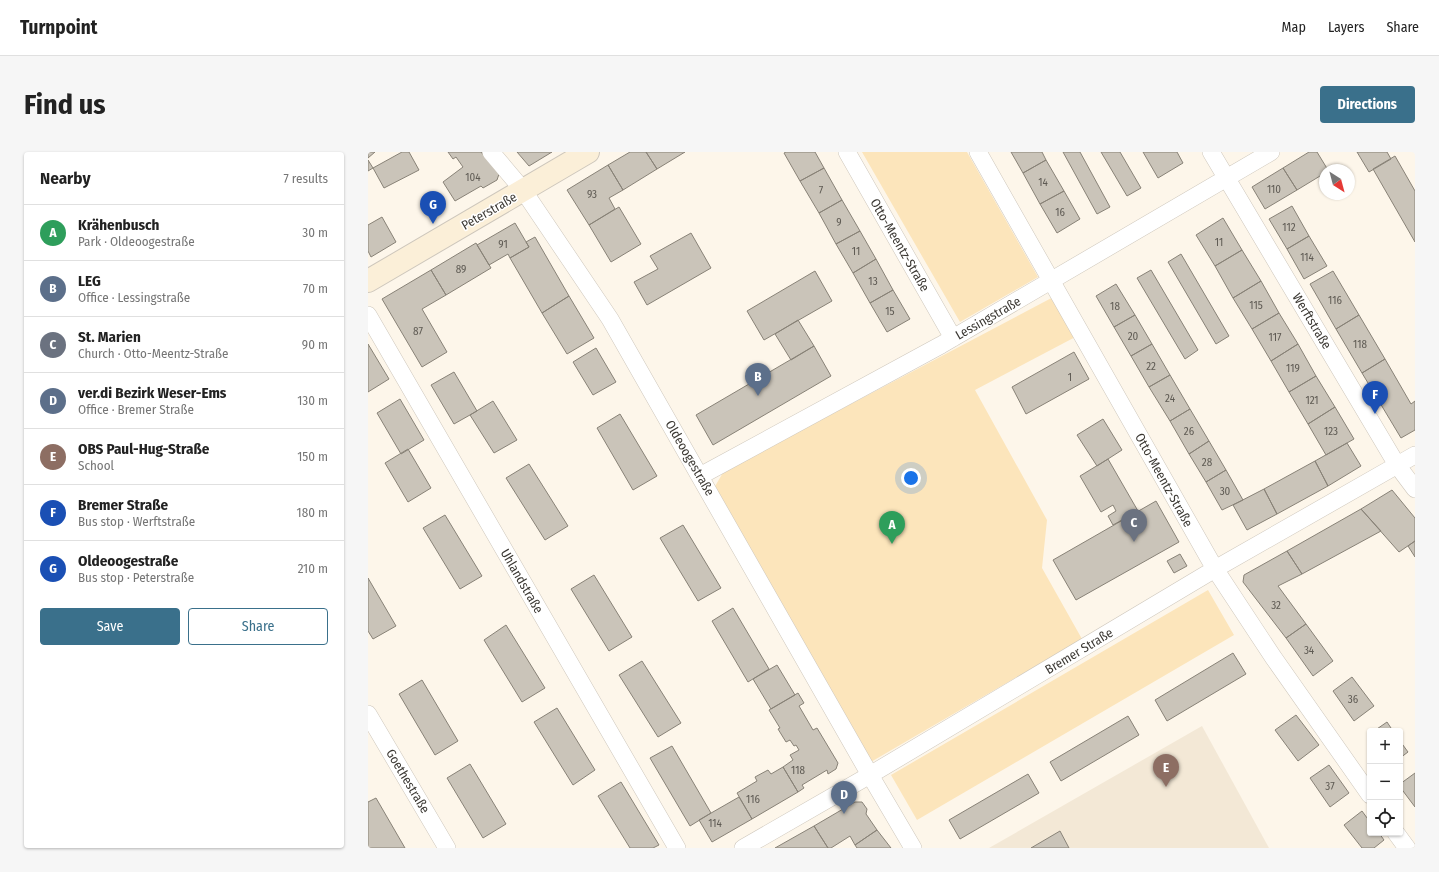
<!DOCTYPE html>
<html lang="en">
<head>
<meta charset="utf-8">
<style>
	:root { --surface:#fff; --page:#f6f6f6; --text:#222; --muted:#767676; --line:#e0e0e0; --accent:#3a708b }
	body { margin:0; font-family:"Fira Sans Condensed",sans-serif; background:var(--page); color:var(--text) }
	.controls { position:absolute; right:12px; bottom:12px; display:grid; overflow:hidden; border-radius:4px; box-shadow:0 1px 3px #0004 }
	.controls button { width:36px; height:36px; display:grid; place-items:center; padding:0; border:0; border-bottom:1px solid var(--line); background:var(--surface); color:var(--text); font:20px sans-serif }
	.compass { position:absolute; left:951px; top:12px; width:36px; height:36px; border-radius:50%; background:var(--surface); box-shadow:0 1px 3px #0004; rotate:144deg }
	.you { position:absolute; left:543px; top:326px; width:14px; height:14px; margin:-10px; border:3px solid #fff; border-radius:50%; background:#1a73e8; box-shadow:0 0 0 6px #1a73e833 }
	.badge { display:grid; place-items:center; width:26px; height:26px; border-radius:50%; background:var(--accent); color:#fff; font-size:13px; font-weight:700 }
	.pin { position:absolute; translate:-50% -33px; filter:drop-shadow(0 1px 2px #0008) }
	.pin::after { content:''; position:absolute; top:21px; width:14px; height:12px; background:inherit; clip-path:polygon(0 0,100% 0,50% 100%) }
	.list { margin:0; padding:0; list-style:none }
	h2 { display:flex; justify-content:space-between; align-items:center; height:52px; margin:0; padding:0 16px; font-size:17px }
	h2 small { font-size:13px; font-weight:400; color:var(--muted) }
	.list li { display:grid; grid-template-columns:26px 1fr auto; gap:12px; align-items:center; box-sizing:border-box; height:56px; padding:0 16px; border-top:1px solid var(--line) }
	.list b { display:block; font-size:15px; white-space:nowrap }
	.list p { margin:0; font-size:13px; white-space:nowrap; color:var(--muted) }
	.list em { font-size:13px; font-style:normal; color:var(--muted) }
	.actions { display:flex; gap:8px; padding:12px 16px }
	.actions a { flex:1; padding:9px 0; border:1px solid var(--accent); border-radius:4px; text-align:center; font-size:14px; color:var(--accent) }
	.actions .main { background:var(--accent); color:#fff }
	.icon { flex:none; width:22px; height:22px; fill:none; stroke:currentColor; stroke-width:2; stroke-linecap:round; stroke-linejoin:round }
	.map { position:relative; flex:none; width:1047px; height:696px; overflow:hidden; border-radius:4px }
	header { display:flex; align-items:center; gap:24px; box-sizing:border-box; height:56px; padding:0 20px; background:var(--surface); border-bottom:1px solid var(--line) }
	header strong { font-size:19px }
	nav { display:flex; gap:22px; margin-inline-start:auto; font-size:14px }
	.intro { display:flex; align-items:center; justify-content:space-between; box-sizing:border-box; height:96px; padding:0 24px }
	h1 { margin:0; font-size:28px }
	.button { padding:10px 18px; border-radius:4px; background:var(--accent); color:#fff; font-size:14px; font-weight:700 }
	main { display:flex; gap:24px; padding:0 24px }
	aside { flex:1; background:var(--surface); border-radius:4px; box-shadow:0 1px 3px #0004 }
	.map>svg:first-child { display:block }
	.built { fill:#f3e8d6 }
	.green { fill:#fce5bb }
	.building { fill:#cac4b9; stroke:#888277 }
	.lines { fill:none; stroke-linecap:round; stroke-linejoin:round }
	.street-casing { stroke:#cec7bc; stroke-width:18 }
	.secondary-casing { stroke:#cec7bc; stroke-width:24 }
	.street { stroke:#fff; stroke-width:17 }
	.secondary { stroke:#fbefd8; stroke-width:22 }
	.labels { text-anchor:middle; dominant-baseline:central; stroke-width:3; stroke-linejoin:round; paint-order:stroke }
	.number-label { font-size:11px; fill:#5f5b54 }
	.street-label { font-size:13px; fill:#3b3833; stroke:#fff }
</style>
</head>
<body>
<header>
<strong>Turnpoint</strong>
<nav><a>Map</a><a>Layers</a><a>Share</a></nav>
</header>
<div class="intro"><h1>Find us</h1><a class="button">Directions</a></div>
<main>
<aside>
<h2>Nearby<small>7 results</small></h2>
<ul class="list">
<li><span class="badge" style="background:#2e9e5b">A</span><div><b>Krähenbusch</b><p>Park · Oldeoogestraße</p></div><em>30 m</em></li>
<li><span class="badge" style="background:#5c6f8a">B</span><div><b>LEG</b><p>Office · Lessingstraße</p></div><em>70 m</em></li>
<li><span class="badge" style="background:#6b7280">C</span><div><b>St. Marien</b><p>Church · Otto-Meentz-Straße</p></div><em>90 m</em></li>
<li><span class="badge" style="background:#5c6f8a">D</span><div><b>ver.di Bezirk Weser-Ems</b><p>Office · Bremer Straße</p></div><em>130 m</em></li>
<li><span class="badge" style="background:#8d6e63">E</span><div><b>OBS Paul-Hug-Straße</b><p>School</p></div><em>150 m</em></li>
<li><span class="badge" style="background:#1a4fb4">F</span><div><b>Bremer Straße</b><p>Bus stop · Werftstraße</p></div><em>180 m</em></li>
<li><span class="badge" style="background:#1a4fb4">G</span><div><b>Oldeoogestraße</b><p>Bus stop · Peterstraße</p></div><em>210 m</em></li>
</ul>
<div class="actions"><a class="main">Save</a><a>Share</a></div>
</aside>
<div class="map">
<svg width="1047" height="696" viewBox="0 0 1047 696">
	<rect width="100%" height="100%" fill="#fdf6ea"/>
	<!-- built -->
	<path class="built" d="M834 574 901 696H621Z"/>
	<!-- green -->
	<path class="green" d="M494 0H599L670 125 592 170Z
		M691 142 713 182 607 238 679 368 674 416 714 487 496 614 343 341 356 319Z
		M840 438 866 483 549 668 523 623Z"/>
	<!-- building -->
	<path class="building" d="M0 0H7L0 6Z
		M34 0H41L51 18 16 36 5 16Z
		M80 0H113L131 22 129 28 115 36 113 34 87 49 75 30 95 15 88 5 85 7Z
		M149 0H184L161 14Z
		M262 0H278L289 17 255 38 240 13Z
		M278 0H317L289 17Z
		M418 0H447L456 16 432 29 416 1Z
		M643 0H674L678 8 655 21Z
		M695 0H712L742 55 729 62Z
		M733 0H752L773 36 759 44Z
		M775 0H809L815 11 790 26Z
		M941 0H949L960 18H957V21L929 38 915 16Z
		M989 0H1019L1023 7 1001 20Z
		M1027 4 1047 39V90L1005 17Z
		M0 8 5 16 0 19Z
		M678 8 696 39 672 52 655 21Z
		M240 13 255 38 241 46 247 57 221 73 199 38Z
		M456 16 474 48 451 61 432 29Z
		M915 16 929 38 897 57 884 35Z
		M696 39 712 67 689 81 672 52Z
		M474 48 492 79 468 92 451 61Z
		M924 54 941 84 919 97 901 67Z
		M251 55 273 92 243 110 221 73Z
		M14 65 28 90 3 105 0 99V73Z
		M855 66 874 98 847 114 828 83Z
		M147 71 161 95 142 106 140 102 121 113 109 93Z
		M492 79 508 107 485 121 468 92Z
		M323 81 343 116 279 153 266 130 290 117 282 104Z
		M941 84 959 114 936 127 919 97Z
		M167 85 201 144 174 161 142 106 161 95 158 90Z
		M108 91 123 116 78 143 63 118Z
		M874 98 893 129 865 146 847 114Z
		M813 102 861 184 848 192 800 110Z
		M508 107 525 138 502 151 485 121Z
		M63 118 78 143 54 157 79 200 54 215 14 147Z
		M783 118 830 198 817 207 769 126Z
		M447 119 464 149 396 188 379 159Z
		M965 119 991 163 968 177 942 132Z
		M893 129 911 161 884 177 865 146Z
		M748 132 767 163 746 175 728 144Z
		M525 138 542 167 519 180 502 151Z
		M201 144 226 186 199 202 174 161Z
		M911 161 930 192 903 209 884 177Z
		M767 163 784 192 763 204 746 175Z
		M991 163 1017 207 994 221 968 177Z
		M430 168 446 194 423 208 407 182Z
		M0 192 21 227 0 240Z
		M784 192 802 223 781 235 763 204Z
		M930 192 948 224 921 240 903 209Z
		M446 194 463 224 345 293 328 263Z
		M228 196 248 230 225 243 205 210Z
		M706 200 721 227 658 262 644 235Z
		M1017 207 1043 252 1047 249V278L1033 286 994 221Z
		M86 220 109 259 86 272 63 233Z
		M802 223 822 257 802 269 781 235Z
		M948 224 967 255 940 272 921 240Z
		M32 247 56 288 33 302 9 261Z
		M125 249 149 288 126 301 102 263Z
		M967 255 986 287 958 303 940 272Z
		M822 257 841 289 821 302 802 269Z
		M252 262 289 324 265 338 229 276Z
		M735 267 754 298 729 314 709 283Z
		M841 289 858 318 838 330 821 302Z
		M979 291 993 314 960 334 947 309Z
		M40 297 63 336 40 350 17 311Z
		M740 307 770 359 745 373 740 364 748 359 745 353 733 360 712 324Z
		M947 309 960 334 909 362 896 337Z
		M161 312 200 374 177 388 138 326Z
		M858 318 875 348 854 358 838 330Z
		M896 337 909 362 879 378 865 353Z
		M1024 338 1047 366V389L1031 400 993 357Z
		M788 349 811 390 708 448 685 408Z
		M993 357 1013 379 934 422 919 399Z
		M77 363 114 424 92 437 55 376Z
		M315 373 353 436 330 449 292 386Z
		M1047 389V405L1040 394Z
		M919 399 934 422 910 434 938 472 918 486 875 430 876 423Z
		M812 402 819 414 806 421 799 409Z
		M226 423 264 485 241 499 203 437Z
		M0 426 28 474 5 487 0 479Z
		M365 456 401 517 380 530 344 469Z
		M938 472 965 509 945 524 918 486Z
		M138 473 177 536 154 550 116 488Z
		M865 501 878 522 799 569 787 548Z
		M274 509 313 571 290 585 251 523Z
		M409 513 427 543 403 557 385 527Z
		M984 525 1006 554 986 569 965 539Z
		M54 528 90 589 67 603 31 542Z
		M430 541 436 551 431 554 445 578 449 576 470 611 468 617 460 622 459 618 434 633 436 636 430 640 415 615 425 608 422 603 431 598 428 593 426 594 422 588 418 590 410 577 412 576 401 558Z
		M189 556 227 618 205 633 166 570Z
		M928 563 951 593 930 609 907 578Z
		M760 564 771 583 693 629 682 610Z
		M1019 570 1025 579H1006Z
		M1032 589 1040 600 1032 606Z
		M304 594 343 661 322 674 282 606Z
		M102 612 138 672 115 686 79 626Z
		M961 613 981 641 962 655 942 626Z
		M415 615 430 640 384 667 369 641 389 629 387 625 400 618 403 622Z
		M1047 621V655L1032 635V632Z
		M660 622 671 641 592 687 581 668Z
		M253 630 291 693 285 696H262L230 644Z
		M371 645 384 667 344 690 331 668Z
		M8 646 37 696H0V650Z
		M487 650H494L499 657 498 662 509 678 487 693 482 684 463 696H460L446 674Z
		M994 659 1002 670V681H1011L1016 688 1006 696H994L976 673Z
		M446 674 460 696H407Z
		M509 678 523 696H489L487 693Z
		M692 679 701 696H663Z"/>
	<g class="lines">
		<!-- street casing -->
		<g class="street-casing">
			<path id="street" d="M123 0 155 38 242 167 502 623 545 696
				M479 0 585 186
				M610 0 847 417 905 505 1002 643
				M843 0 1029 313 1047 337
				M0 163 309 696
				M332 324 573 193 903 0
				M0 562 79 696
				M1028 681 1039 696
				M375 696 502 623 847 417 1047 303"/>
		</g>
		<!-- secondary casing -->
		<g class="secondary-casing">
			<path id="secondary" d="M0 129 220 0"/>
		</g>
		<!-- street -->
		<use href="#street" class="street"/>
		<!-- secondary -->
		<use href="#secondary" class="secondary"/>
	</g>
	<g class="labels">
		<!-- number labels -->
		<g class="number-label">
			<text x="105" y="25">104</text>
			<text x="675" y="30">14</text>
			<text x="906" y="37">110</text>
			<text x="453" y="38">7</text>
			<text x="224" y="42">93</text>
			<text x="692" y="60">16</text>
			<text x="471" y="70">9</text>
			<text x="921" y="75">112</text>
			<text x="851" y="90">11</text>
			<text x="135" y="92">91</text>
			<text x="488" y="99">11</text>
			<text x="939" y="105">114</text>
			<text x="93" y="117">89</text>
			<text x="505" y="129">13</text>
			<text x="967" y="148">116</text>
			<text x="888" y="153">115</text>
			<text x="747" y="154">18</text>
			<text x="522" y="159">15</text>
			<text x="50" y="179">87</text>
			<text x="765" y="184">20</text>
			<text x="907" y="185">117</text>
			<text x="992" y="192">118</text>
			<text x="783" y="214">22</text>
			<text x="925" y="216">119</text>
			<text x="702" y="225">1</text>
			<text x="802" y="246">24</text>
			<text x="944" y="248">121</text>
			<text x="821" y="279">26</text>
			<text x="963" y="279">123</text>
			<text x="839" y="310">28</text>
			<text x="857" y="339">30</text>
			<text x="908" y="453">32</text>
			<text x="941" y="498">34</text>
			<text x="985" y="547">36</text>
			<text x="430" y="618">118</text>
			<text x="962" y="634">37</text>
			<text x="385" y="647">116</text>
			<text x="347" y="671">114</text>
		</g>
		<!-- street labels -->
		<g class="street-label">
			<text transform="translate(121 59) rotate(-30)">Peterstraße</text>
			<text transform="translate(532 93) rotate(60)">Otto-Meentz-Straße</text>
			<text transform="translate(620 166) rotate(-30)">Lessingstraße</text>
			<text transform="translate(944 169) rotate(59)">Werftstraße</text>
			<text transform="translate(322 306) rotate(60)">Oldeoogestraße</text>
			<text transform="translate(796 328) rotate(61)">Otto-Meentz-Straße</text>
			<text transform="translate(154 429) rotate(60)">Uhlandstraße</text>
			<text transform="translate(711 499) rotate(-31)">Bremer Straße</text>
			<text transform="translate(40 629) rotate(59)">Goethestraße</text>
		</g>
	</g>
</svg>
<div class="controls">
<button>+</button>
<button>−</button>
<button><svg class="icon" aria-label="locate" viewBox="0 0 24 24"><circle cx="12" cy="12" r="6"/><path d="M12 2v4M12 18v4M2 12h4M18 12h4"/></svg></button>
</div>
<svg class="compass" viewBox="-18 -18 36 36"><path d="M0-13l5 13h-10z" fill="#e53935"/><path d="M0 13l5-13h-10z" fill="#767676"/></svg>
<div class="you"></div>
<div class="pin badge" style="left:524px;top:392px;background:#2e9e5b">A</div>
<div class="pin badge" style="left:390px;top:244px;background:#5c6f8a">B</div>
<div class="pin badge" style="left:766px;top:390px;background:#6b7280">C</div>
<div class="pin badge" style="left:476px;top:662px;background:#5c6f8a">D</div>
<div class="pin badge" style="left:798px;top:635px;background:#8d6e63">E</div>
<div class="pin badge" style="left:1007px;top:262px;background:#1a4fb4">F</div>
<div class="pin badge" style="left:65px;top:72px;background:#1a4fb4">G</div>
</div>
</main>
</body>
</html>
